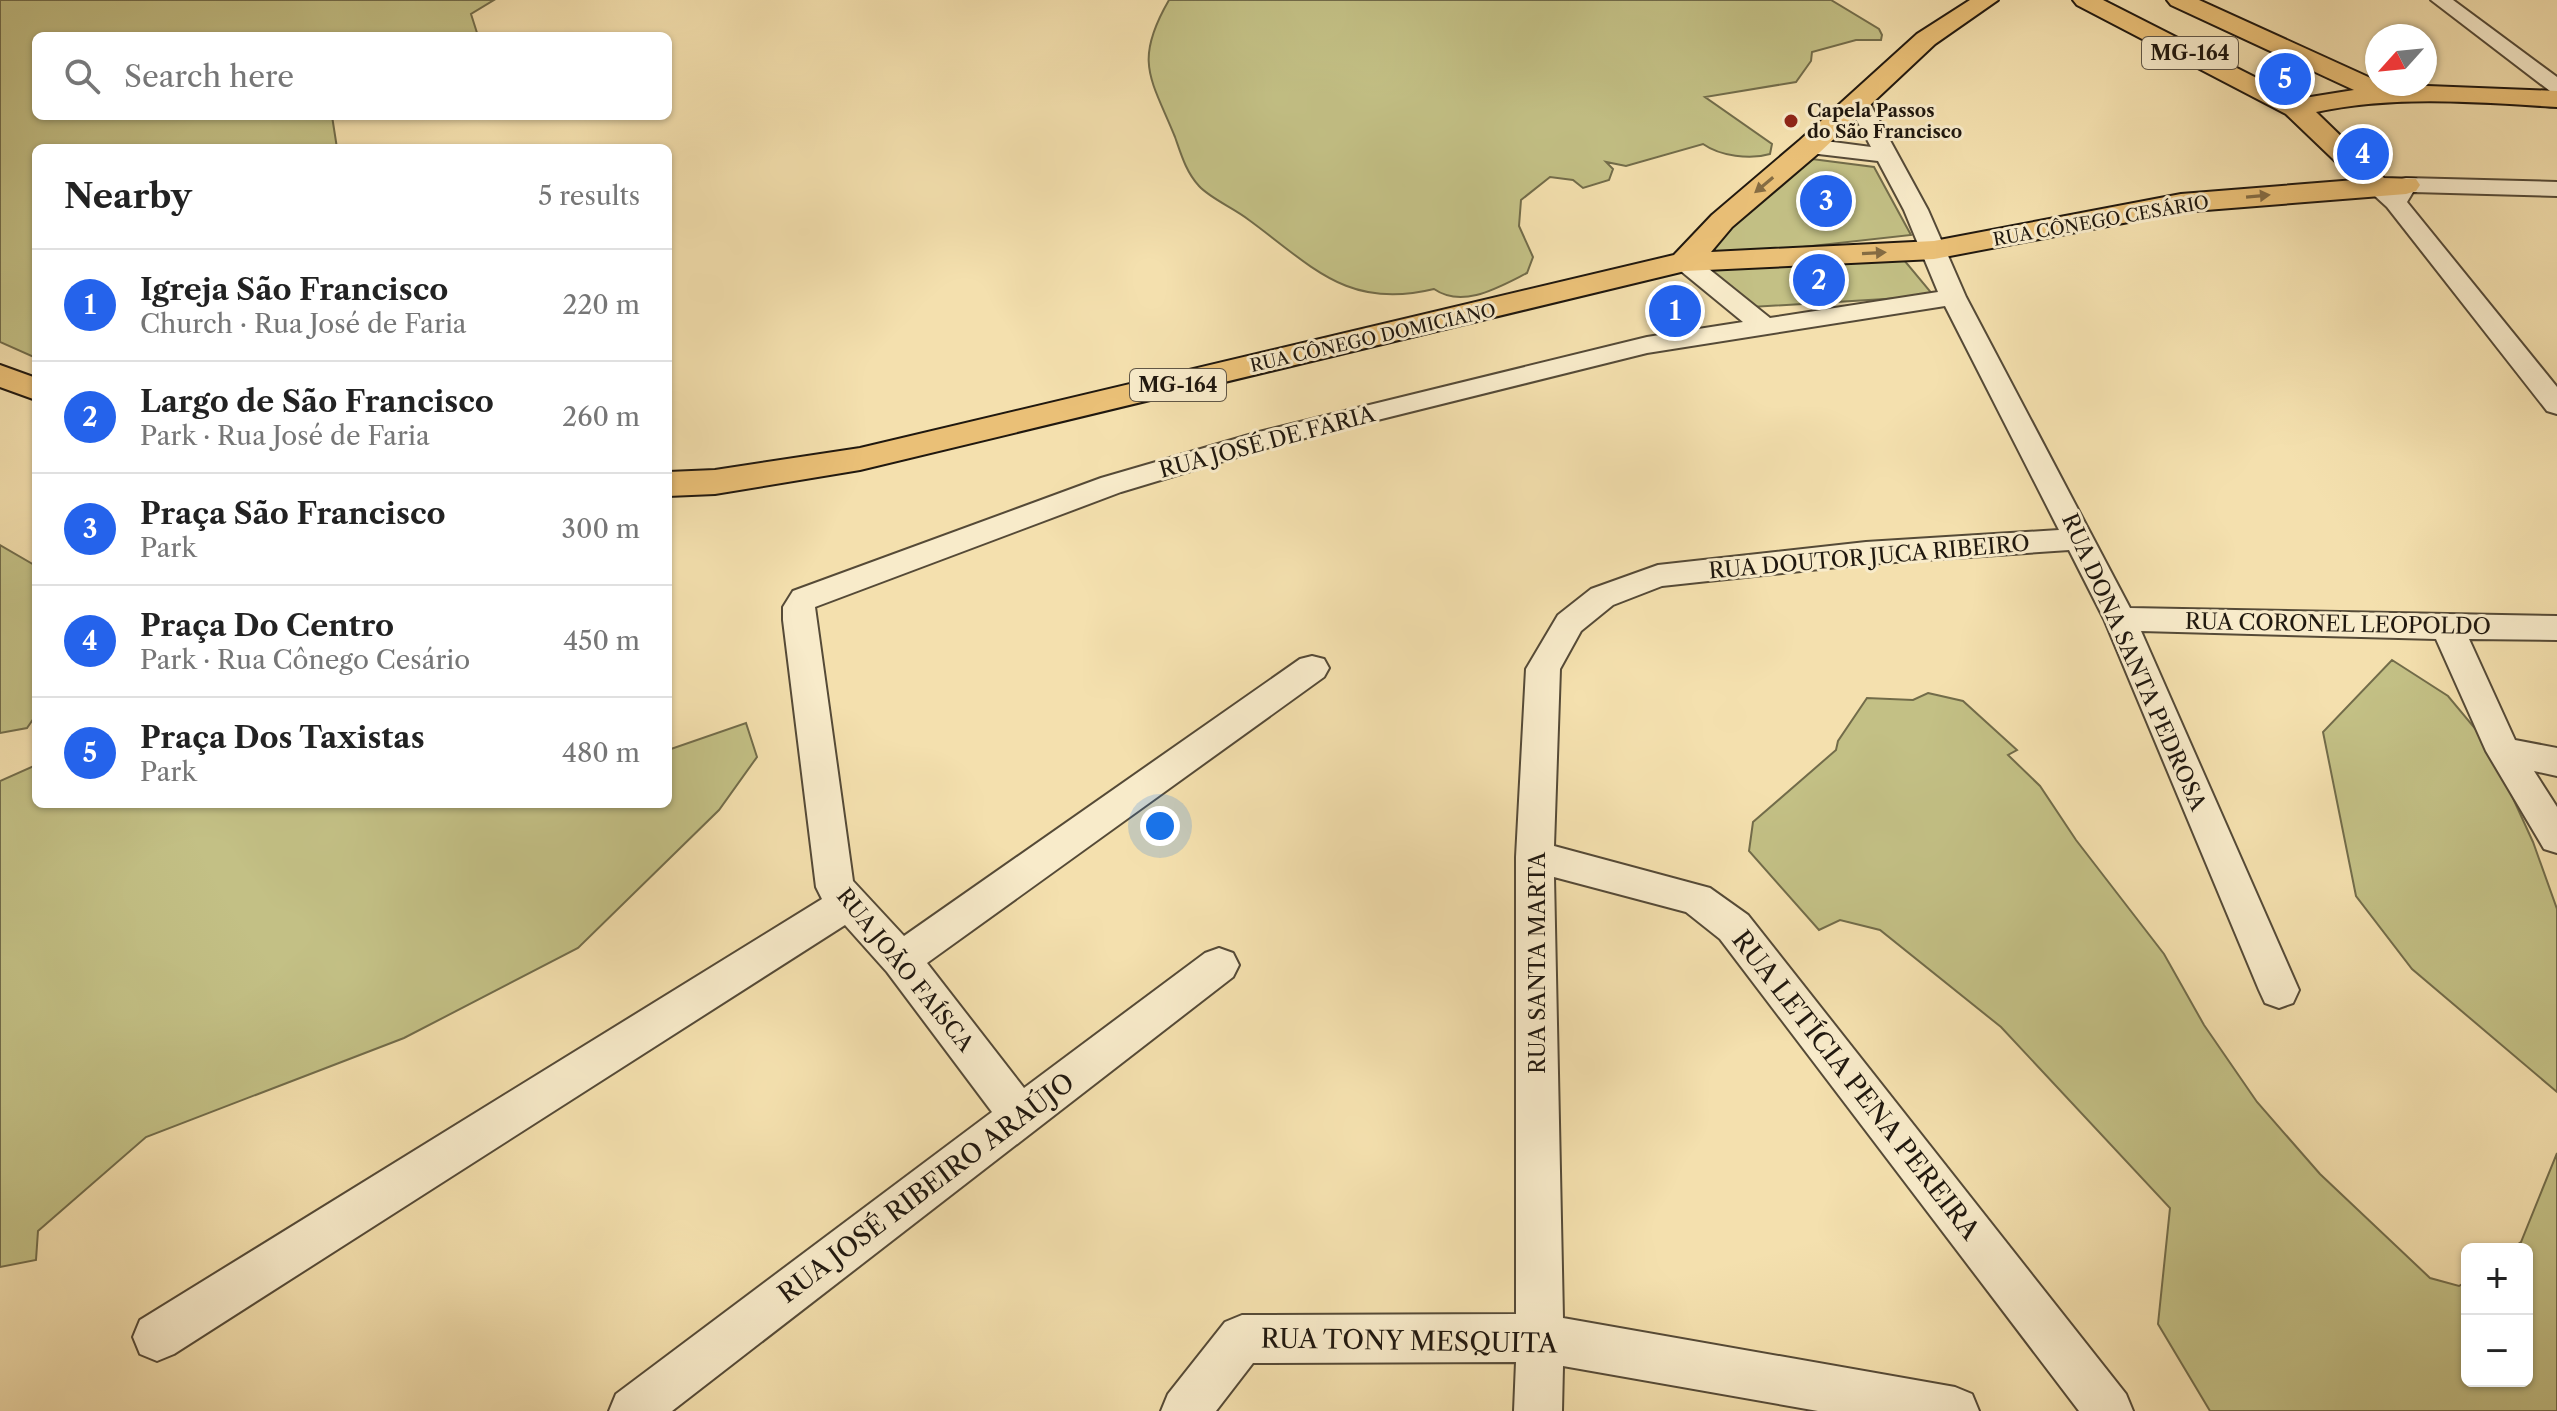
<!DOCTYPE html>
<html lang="en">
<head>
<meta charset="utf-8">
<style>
	:root { --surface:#fff; --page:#f2f2f2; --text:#222; --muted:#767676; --line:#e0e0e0; --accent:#2563eb }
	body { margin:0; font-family:"Libre Caslon Text",serif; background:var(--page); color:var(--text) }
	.controls { position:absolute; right:24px; bottom:24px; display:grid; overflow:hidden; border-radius:12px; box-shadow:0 2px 6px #0004 }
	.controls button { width:72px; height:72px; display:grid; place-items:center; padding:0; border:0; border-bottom:2px solid var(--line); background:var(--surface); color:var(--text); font:40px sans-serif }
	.compass { position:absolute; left:2365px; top:24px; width:72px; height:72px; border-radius:50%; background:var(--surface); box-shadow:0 2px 6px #0004; rotate:243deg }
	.you { position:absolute; left:1160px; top:826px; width:28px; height:28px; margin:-20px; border:6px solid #fff; border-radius:50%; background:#1a73e8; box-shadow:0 0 0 12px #1a73e833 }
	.badge { display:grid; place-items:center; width:52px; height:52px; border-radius:50%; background:var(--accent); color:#fff; font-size:26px; font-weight:700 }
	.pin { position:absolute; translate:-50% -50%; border:4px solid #fff; box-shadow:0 2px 8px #0006 }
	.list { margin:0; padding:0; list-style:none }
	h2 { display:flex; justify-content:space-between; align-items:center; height:104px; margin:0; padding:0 32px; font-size:34px }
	h2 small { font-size:26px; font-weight:400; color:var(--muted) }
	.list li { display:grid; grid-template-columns:52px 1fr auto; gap:24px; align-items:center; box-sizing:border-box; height:112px; padding:0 32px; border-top:2px solid var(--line) }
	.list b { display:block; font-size:30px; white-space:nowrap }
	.list p { margin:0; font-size:26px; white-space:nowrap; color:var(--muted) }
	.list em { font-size:26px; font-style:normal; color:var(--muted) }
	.icon { flex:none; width:44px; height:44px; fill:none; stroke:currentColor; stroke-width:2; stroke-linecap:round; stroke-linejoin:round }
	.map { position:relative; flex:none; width:2557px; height:1411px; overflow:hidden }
	.search { position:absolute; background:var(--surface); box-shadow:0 2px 6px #0004; left:32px; top:32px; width:640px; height:88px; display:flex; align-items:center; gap:20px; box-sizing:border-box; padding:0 28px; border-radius:12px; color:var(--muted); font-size:30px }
	.panel { position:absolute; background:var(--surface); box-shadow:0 2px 6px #0004; left:32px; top:144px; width:640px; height:664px; border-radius:12px }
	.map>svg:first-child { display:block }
	.green { fill:#c3c085; stroke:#726c4a; stroke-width:2 }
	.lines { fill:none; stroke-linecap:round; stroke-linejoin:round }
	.minor-casing { stroke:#554a37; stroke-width:4 }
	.major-casing { stroke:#20180f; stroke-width:4 }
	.minor { fill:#f8ebca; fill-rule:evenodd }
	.major { fill:#eac077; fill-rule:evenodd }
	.oneway { fill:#856c43 }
	.poi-dot { fill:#8f2418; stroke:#f8ebca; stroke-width:3 }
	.labels { text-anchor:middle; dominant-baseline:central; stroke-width:6; stroke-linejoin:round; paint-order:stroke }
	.far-poi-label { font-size:18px; font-weight:bold; fill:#20180f; stroke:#f8ebca; text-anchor:start }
	.far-street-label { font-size:18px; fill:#20180f; stroke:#f8ebca }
	.shield { fill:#f8ebca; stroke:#615747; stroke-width:2 }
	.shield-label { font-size:20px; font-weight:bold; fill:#20180f }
	.street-label { font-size:22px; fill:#20180f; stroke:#f8ebca }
	.near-street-label { font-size:26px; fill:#20180f; stroke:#f8ebca }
</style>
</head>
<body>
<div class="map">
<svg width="2557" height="1411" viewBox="0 0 2557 1411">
	<rect width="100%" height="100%" fill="#f4e0ae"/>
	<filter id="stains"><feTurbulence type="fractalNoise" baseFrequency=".0025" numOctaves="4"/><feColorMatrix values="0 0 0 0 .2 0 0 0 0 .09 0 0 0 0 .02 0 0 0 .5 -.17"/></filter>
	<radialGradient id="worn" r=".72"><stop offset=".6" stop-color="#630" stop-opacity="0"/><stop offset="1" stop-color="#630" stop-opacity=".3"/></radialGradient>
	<!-- green -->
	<path class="green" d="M0 0H494L471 14 478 36H36V116H332L337 148H36V358L0 342Z
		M1169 0H1831L1879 29 1882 35 1881 40H1856L1812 52 1811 61 1796 82 1705 97 1772 144 1770 154C1750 160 1720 156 1703 144L1626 166 1606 162 1613 169 1609 180 1583 188 1573 180 1550 177 1521 200 1519 226 1533 257 1527 273C1499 287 1463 309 1434 289 1348 310 1313 267 1249 220 1234 208 1211 199 1199 186 1186 172 1181 154 1175 137 1151 78 1133 62 1169 0Z
		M1812 159 1874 167 1911 235 1704 258 1706 243Z
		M1899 254 1934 296 1751 307 1697 264Z
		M0 545 36 566V715L27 728 0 733Z
		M2392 660 2448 696 2478 732 2501 772 2533 842 2557 909V1092L2412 969 2356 896 2323 732Z
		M1928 693 1963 701 2017 750 2008 755 2040 786 2076 840 2164 954 2204 1025 2257 1102 2320 1174 2430 1278 2459 1286 2467 1281V1381H2527V1249H2511L2521 1242 2557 1153V1411H2210L2158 1324 2170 1208 2001 1027 1880 930 1840 920 1819 930 1749 851 1753 822 1836 750 1838 741 1867 698 1913 700Z
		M746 723 757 757 719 810 578 948 404 1038 146 1137 38 1231 36 1260 0 1267V781L36 765V804H668V750Z"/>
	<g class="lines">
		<!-- minor casing -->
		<g class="minor-casing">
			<path id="minor" d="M2431 0H2453L2557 77V93L2550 91Z
				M1857 94 1868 100 1928 210 1966 297 2130 608 2557 616V640L2469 639 2515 740 2557 748V776L2534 771 2557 807V853L2544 849 2486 751 2436 639 2141 631 2299 990 2293 1003 2279 1008 2265 1003 2259 990 2104 619 2069 550 1866 564 1662 586 1613 605 1581 631 1560 669 1554 846 1710 888 1748 915 2126 1394 2133 1411H2079L1720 939 1686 912 1554 877 1563 1318 1955 1387 1972 1394 1979 1411H1818L1563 1366 1562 1411H1514L1516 1362 1253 1363 1216 1411H1161L1168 1394 1225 1322 1242 1315 1516 1314V857L1526 669 1558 615 1591 589 1658 565 1866 542 2059 530 1945 306 1647 353 1277 445 1121 492 815 607 853 881 904 936 1300 659 1312 656 1324 659 1329 668 1324 677 927 963 1024 1088 1205 953 1219 948 1233 953 1239 965 1233 977 672 1411H609L616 1394 992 1112 887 972 845 925 174 1354 157 1361 140 1354 133 1337 140 1320 822 899 816 887 783 620V607L793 591 1101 478 1259 432 1647 337 1743 322 1676 267 1673 262 1676 257H1694L1770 318 1938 292 1904 210 1878 161 1810 153 1799 146 1810 139 1871 147 1846 100Z
				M2406 178 2557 182V196L2413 192 2407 202 2557 387V414L2547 411 2387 207 2364 186 2368 181 2376 179 2392 188 2398 180Z"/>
		</g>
		<!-- major casing -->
		<g class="major-casing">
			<path id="major" d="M1970 0H1998L1935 44 1820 152 1732 227 1711 252 1934 241 2181 194 2355 180 2286 114 2077 5 2073 0H2103L2298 99 2354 90 2171 5 2167 0H2199L2377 81V84L2557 91V107C2477 102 2395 95 2316 112L2384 178 2416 179 2420 185 2416 191 2406 194 2181 212 1934 259 1685 271 860 470 715 494 668 496V472L715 470 860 448 1674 255 1712 215 1800 140 1917 34Z
				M0 365 36 378V400L0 387Z"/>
		</g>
		<!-- minor -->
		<use href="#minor" class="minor"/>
		<!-- major -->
		<use href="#major" class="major"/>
	</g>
	<!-- one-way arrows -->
	<defs><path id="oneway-solid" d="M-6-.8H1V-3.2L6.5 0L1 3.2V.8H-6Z" transform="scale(2)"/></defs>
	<g class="oneway">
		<use href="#oneway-solid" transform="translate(1764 185) rotate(140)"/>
		<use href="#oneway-solid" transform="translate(2258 196) rotate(-5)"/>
		<use href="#oneway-solid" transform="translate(1874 253) rotate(-3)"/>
	</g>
	<!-- markers -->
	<circle class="poi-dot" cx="1791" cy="121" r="8"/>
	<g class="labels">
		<!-- far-poi labels -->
		<g class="far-poi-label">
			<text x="1807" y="111">Capela Passos<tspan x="1807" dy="21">do São Francisco</tspan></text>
		</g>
		<!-- far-street labels -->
		<g class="far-street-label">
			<text transform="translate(2101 221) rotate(-10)">RUA CÔNEGO CESÁRIO</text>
			<text transform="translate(1373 338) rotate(-13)">RUA CÔNEGO DOMICIANO</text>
		</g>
		<!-- shield labels -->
		<g class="shield">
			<rect x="2142" y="37" width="96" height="32" rx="6"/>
			<rect x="1130" y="369" width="96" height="32" rx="6"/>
		</g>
		<g class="shield-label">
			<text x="2190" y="53">MG-164</text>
			<text x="1178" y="385">MG-164</text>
		</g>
		<!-- street labels -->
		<g class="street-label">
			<text transform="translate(1267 442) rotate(-15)">RUA JOSÉ DE FARIA</text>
			<text transform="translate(1869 557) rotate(-5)">RUA DOUTOR JUCA RIBEIRO</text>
			<text transform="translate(2338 624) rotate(1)">RUA CORONEL LEOPOLDO</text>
			<text transform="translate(2134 662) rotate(66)">RUA DONA SANTA PEDROSA</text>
			<text transform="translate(1537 963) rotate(-90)">RUA SANTA MARTA</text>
			<text transform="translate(905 970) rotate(51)">RUA JOÃO FAÍSCA</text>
		</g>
		<!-- near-street labels -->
		<g class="near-street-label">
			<text transform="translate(1856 1085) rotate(52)">RUA LETÍCIA PENA PEREIRA</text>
			<text transform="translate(926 1188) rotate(-37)">RUA JOSÉ RIBEIRO ARAÚJO</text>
			<text transform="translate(1409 1341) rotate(1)">RUA TONY MESQUITA</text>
		</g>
	</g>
	<rect width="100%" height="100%" filter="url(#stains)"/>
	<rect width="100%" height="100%" fill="url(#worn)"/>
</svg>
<div class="controls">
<button>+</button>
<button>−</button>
</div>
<svg class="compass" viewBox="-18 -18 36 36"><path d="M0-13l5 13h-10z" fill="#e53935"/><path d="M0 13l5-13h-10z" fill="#767676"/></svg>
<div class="you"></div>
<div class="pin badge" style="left:1675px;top:311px">1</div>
<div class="pin badge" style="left:1819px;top:280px">2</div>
<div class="pin badge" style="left:1826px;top:201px">3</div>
<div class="pin badge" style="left:2363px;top:154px">4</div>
<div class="pin badge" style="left:2285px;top:79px">5</div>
<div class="search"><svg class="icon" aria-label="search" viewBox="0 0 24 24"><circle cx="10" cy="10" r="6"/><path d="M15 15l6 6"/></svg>Search here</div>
<section class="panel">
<h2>Nearby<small>5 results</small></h2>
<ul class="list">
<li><span class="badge">1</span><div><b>Igreja São Francisco</b><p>Church · Rua José de Faria</p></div><em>220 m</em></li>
<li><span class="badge">2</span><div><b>Largo de São Francisco</b><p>Park · Rua José de Faria</p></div><em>260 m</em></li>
<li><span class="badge">3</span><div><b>Praça São Francisco</b><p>Park</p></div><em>300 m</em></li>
<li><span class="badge">4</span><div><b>Praça Do Centro</b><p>Park · Rua Cônego Cesário</p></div><em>450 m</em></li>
<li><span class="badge">5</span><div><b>Praça Dos Taxistas</b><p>Park</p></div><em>480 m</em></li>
</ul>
</section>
</div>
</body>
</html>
